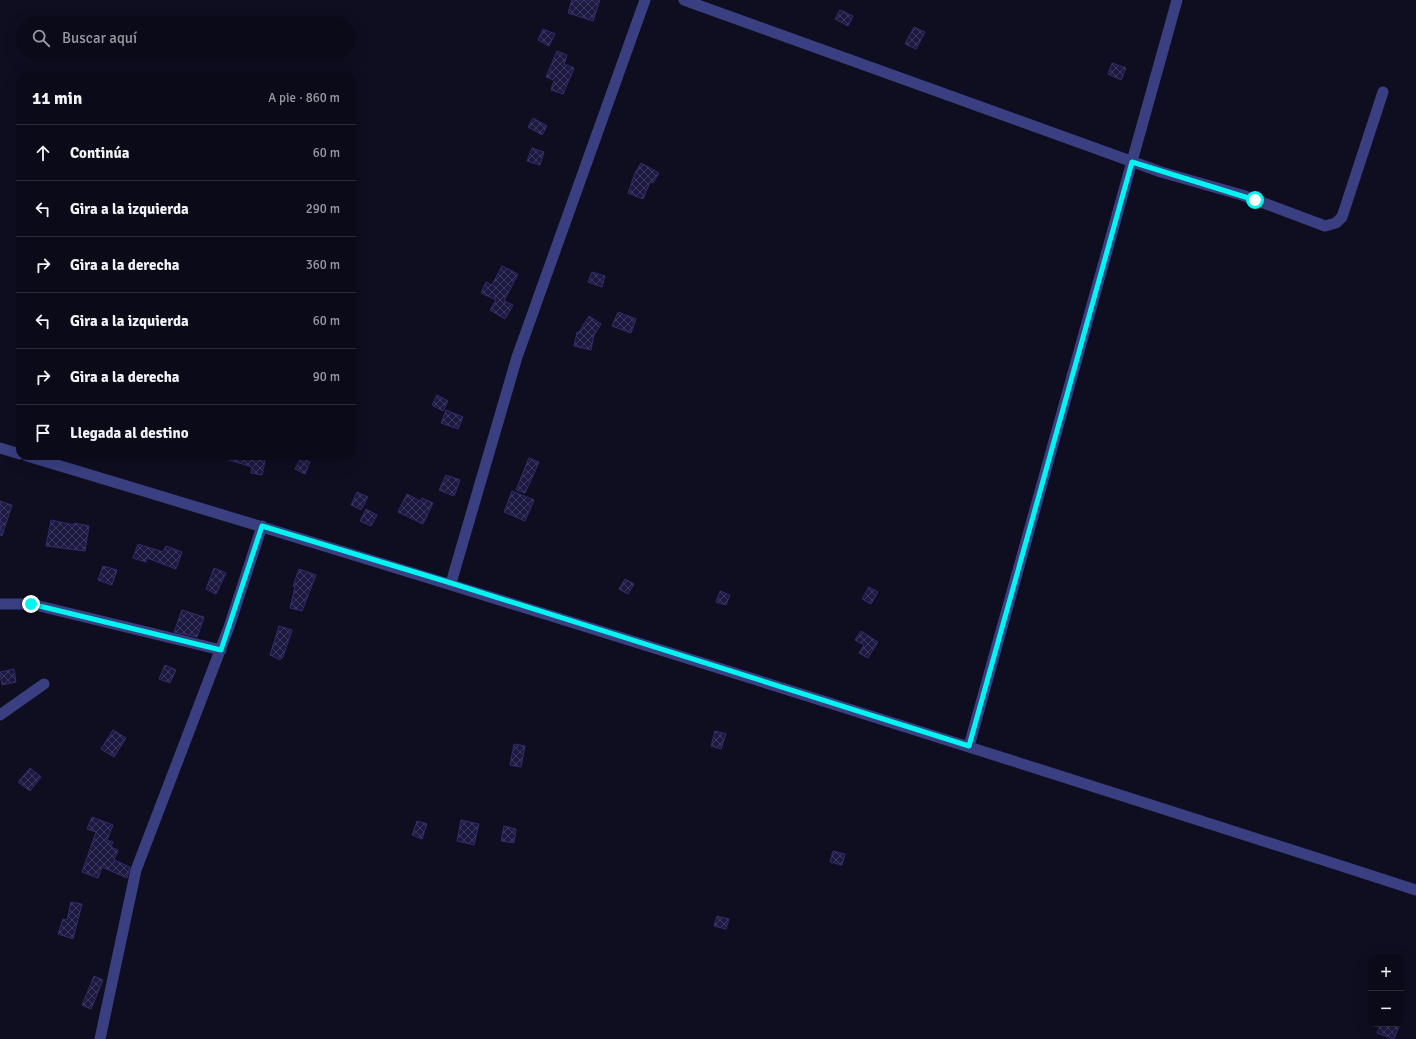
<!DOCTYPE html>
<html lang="es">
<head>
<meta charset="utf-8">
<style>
	:root { --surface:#0b0a19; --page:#191826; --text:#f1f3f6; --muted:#9a9aa2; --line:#2b2b38 }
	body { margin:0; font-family:Signika,sans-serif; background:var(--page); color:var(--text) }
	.controls { position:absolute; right:12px; bottom:12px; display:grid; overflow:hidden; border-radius:8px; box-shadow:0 4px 16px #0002 }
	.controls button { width:36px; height:36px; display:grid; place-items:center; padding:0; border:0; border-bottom:1px solid var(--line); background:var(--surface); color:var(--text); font:20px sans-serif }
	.stop { position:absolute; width:12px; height:12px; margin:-9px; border:3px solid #03f5f0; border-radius:50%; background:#fff }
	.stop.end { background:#03f5f0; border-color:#fff; box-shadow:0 1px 4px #0008 }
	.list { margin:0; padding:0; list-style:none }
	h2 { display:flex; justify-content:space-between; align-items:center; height:52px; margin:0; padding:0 16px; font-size:17px }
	h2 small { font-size:13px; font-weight:400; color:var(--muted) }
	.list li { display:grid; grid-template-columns:26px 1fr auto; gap:12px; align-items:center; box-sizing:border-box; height:56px; padding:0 16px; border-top:1px solid var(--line) }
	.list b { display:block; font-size:15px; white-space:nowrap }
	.list em { font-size:13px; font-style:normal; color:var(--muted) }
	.icon { flex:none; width:22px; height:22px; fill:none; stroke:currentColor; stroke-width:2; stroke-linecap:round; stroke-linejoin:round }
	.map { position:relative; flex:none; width:1416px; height:1039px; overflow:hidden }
	.search { position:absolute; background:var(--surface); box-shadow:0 4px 16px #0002; left:16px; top:16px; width:340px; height:44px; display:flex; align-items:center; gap:10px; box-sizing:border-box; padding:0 14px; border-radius:22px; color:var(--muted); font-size:15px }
	.panel { position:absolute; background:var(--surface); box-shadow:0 4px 16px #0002; left:16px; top:72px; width:340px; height:388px; border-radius:12px }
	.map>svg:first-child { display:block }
	.building { fill:url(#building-cross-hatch); stroke:#312c6e }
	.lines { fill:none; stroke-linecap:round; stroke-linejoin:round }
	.minor { stroke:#393f80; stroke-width:11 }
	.route { stroke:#03f5f0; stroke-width:5 }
</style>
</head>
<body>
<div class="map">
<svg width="1416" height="1039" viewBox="0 0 1416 1039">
	<defs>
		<pattern id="building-cross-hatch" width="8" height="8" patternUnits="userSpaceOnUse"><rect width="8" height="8" fill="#1d1a42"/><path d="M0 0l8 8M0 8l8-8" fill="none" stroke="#3d3a5e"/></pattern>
	</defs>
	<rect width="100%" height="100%" fill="#0f0e21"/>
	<!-- building -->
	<path class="building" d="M572 0H600L593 21 568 13Z
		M840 10 853 16 848 26 835 19Z
		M914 27 925 32 916 49 905 44Z
		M543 29 555 34 549 46 538 40Z
		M557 51 567 55 564 64 574 68 563 94 551 90 554 80 546 77Z
		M1112 63 1126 68 1121 80 1108 74Z
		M533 118 547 126 542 135 528 127Z
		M532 148 544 152 540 165 527 161Z
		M641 163 659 173 653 183 650 182 643 199 628 193 635 173Z
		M502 266 518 274 504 301 513 305 505 319 490 310 496 300 481 293 486 282 492 285Z
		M592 272 605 276 602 287 588 282Z
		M618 312 636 319 631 333 612 326Z
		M589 316 601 324 594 335 591 350 574 346 577 332H579Z
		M437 395 448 401 443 411 432 405Z
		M446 410 463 417 458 429 441 423Z
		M226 456H266L262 475 251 473 252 467 226 459Z
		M301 458 310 462 305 474 295 469Z
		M529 458 539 462 525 493 516 490Z
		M446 475 460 480 454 496 439 490Z
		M512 491 534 500 525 521 504 512Z
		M357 492 368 497 361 510 351 505Z
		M407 494 420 501 422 498 433 503 423 524 398 512Z
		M0 501 12 505 2 536 0 535Z
		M366 509 377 515 371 526 360 521Z
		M51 520 74 525V523L89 526 85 551 46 546Z
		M138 544 163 552 166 546 182 552 176 569 147 558 146 562 133 558Z
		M103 566 117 570 112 585 98 580Z
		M214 568 226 573 216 594 206 589Z
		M299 569 316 575 302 611 290 608 295 587 293 586Z
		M625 579 634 584 628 594 619 589Z
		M869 587 878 592 871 604 862 599Z
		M720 591 730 595 726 605 716 602Z
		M182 610 204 617 197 637 174 632Z
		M279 626 292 630 283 657 280 660 270 655Z
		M861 631 878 642 868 658 859 653 864 645 855 640Z
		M165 665 176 670 170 683 159 679Z
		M14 669 16 682 2 685 0 672Z
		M113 730 126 738 114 757 101 749Z
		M715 731 726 734 721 749 711 746Z
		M514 744 525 746 521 767 510 765Z
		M30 768 41 777 30 791 18 782Z
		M92 817 113 825 107 840 113 842 111 847 118 850 114 860 130 867 127 878 102 867 98 878 82 872 96 832 87 829Z
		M461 820 479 824 474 845 457 841Z
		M417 821 427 824 422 839 412 835Z
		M504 826 516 829 514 843 501 841Z
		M833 851 845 854 842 865 830 862Z
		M71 902 82 904 73 939 58 934 63 919 67 920Z
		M717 916 729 919 726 929 714 926Z
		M94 976 103 980 91 1009 82 1005Z
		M1381 1024H1400L1394 1039 1377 1033Z"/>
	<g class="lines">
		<!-- minor -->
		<path class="minor" d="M684 0 1161 172 1242 195 1325 226 1336 223 1342 217 1383 92
			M0 448 20 454
			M27 456C492 595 954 741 1416 890
			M451 583 517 357 645 0
			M0 604H31L221 650
			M0 715 44 684
			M969 746 1177 0
			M100 1039 136 870 229 627 262 526"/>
	</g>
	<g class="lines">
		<!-- route -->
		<path class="route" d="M31 604 221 650 262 526 451 583 969 746 1132 162 1255 200"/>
	</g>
</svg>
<div class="controls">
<button>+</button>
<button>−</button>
</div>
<div class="stop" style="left:1255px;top:200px"></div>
<div class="stop end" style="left:31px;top:604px"></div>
<div class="search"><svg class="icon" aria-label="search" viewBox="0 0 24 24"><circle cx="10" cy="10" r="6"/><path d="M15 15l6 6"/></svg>Buscar aquí</div>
<section class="panel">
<h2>11 min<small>A pie · 860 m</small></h2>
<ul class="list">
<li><svg class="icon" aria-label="ahead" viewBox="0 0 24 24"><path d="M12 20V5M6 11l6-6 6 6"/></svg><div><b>Continúa</b></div><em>60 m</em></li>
<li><svg class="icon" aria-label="left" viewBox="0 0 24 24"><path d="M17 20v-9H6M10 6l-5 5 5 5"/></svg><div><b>Gira a la izquierda</b></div><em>290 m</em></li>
<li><svg class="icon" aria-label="right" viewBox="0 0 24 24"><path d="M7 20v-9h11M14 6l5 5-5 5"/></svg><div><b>Gira a la derecha</b></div><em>360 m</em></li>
<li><svg class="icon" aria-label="left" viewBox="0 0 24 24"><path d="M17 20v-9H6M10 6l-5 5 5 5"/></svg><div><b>Gira a la izquierda</b></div><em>60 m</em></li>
<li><svg class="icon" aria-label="right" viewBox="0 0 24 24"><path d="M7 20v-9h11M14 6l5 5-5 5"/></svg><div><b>Gira a la derecha</b></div><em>90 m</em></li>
<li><svg class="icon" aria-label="arrive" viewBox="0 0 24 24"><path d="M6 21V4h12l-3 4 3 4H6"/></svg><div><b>Llegada al destino</b></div></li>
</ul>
</section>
</div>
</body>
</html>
